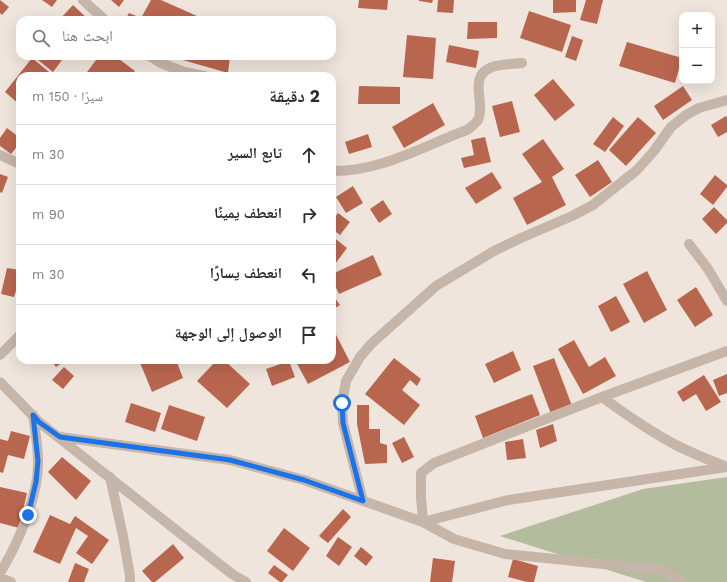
<!DOCTYPE html>
<html lang="ar">
<head>
<meta charset="utf-8">
<style>
	:root { --surface:#fff; --page:#f2f2f3; --text:#2b2b33; --muted:#7c7c81; --line:#e1e1e2 }
	body { margin:0; font-family:"Work Sans","Noto Naskh Arabic",sans-serif; background:var(--page); color:var(--text); direction:rtl }
	.controls { position:absolute; right:12px; top:12px; display:grid; overflow:hidden; border-radius:8px; box-shadow:0 4px 16px #0002 }
	.controls button { width:36px; height:36px; display:grid; place-items:center; padding:0; border:0; border-bottom:1px solid var(--line); background:var(--surface); color:var(--text); font:20px sans-serif }
	.stop { position:absolute; width:12px; height:12px; margin:-9px; border:3px solid #1a73e8; border-radius:50%; background:#fff }
	.stop.end { background:#1a73e8; border-color:#fff; box-shadow:0 1px 4px #0008 }
	.list { margin:0; padding:0; list-style:none }
	h2 { display:flex; justify-content:space-between; align-items:center; height:52px; margin:0; padding:0 16px; font-size:17px }
	h2 small { font-size:13px; font-weight:400; color:var(--muted) }
	.list li { display:grid; grid-template-columns:26px 1fr auto; gap:12px; align-items:center; box-sizing:border-box; height:60px; padding:0 16px; border-top:1px solid var(--line) }
	.list b { display:block; font-size:15px; white-space:nowrap }
	.list em { font-size:13px; font-style:normal; color:var(--muted) }
	.icon { flex:none; width:22px; height:22px; fill:none; stroke:currentColor; stroke-width:2; stroke-linecap:round; stroke-linejoin:round }
	.map { position:relative; flex:none; width:727px; height:582px; overflow:hidden; direction:ltr }
	.search { position:absolute; background:var(--surface); box-shadow:0 4px 16px #0002; left:16px; top:16px; width:320px; height:44px; display:flex; align-items:center; gap:10px; box-sizing:border-box; padding:0 14px; border-radius:12px; color:var(--muted); font-size:15px }
	.panel { position:absolute; background:var(--surface); box-shadow:0 4px 16px #0002; left:16px; top:72px; width:320px; height:292px; border-radius:12px; direction:rtl }
	.map>svg:first-child { display:block }
	.green { fill:#b3bc9d }
	.building { fill:#b9664f }
	.lines { fill:none; stroke-linecap:round; stroke-linejoin:round }
	.street { stroke:#c6b5a9; stroke-width:10 }
	.route { stroke:#1a73e8; stroke-width:5 }
</style>
</head>
<body>
<div class="map">
<svg width="727" height="582" viewBox="0 0 727 582">
	<rect width="100%" height="100%" fill="#efe5dc"/>
	<!-- green -->
	<path class="green" d="M727 477V582H646L500 536 643 489Z"/>
	<!-- building -->
	<path class="building" d="M0 0 9 7 2 15 0 13Z
		M42 0H57L52 7Z
		M111 0H124L119 7Z
		M151 0H161L206 20H125L129 13 141 18Z
		M359 0H388L387 10 358 8Z
		M419 0H433L432 3 419 1Z
		M438 0H454L453 13 437 12Z
		M553 0H576V12L553 13Z
		M586 0H603L597 24 580 20Z
		M73 5 89 20H59Z
		M529 11 571 25 562 52 520 38Z
		M468 22H497V38L467 39Z
		M407 35 436 38 433 79 403 77Z
		M572 36 583 40 576 61 565 57Z
		M627 42 682 58 675 83 619 66Z
		M449 45 479 51 476 68 446 62Z
		M33 56H65L53 72Z
		M99 56H115L135 71 131 76H84Z
		M169 56H230L228 73Z
		M32 58 54 76H20V105L5 92Z
		M553 79 575 105 555 121 534 95Z
		M359 86 400 87V104H358Z
		M683 86 692 100 663 120 654 106Z
		M512 101 520 132 500 137 492 106Z
		M433 103 445 125 404 148 392 127Z
		M726 116 727 118V132L718 137 711 125Z
		M613 117 624 126 605 152 593 144Z
		M638 117 656 133 626 166 609 150Z
		M7 128 20 138V143L11 154 0 146V138Z
		M368 134 372 147 349 154 345 142Z
		M485 137 491 162 464 168 461 158 474 155 471 140Z
		M543 139 564 169 552 177 566 205 527 225 513 198 542 182 522 154Z
		M598 160 612 182 590 197 575 175Z
		M492 172 502 188 476 204 465 188Z
		M0 174 8 177 2 193 0 192Z
		M715 175 727 185V187L713 205 700 194Z
		M353 186 363 203 346 213 336 197Z
		M383 200 392 214 379 223 370 209Z
		M714 207 727 220V223L716 234 702 219Z
		M338 213 350 222 340 235 332 229V221Z
		M332 236 347 248 332 268Z
		M373 255 382 275 339 294 332 279V274Z
		M7 268 20 270V292L16 291 14 297 1 294Z
		M647 271 667 310 644 323 623 284Z
		M696 287 713 315 695 327 677 300Z
		M332 294 340 305 332 310Z
		M616 296 630 322 611 332 598 306Z
		M332 327 350 362 308 384 295 360H332Z
		M574 340 589 367 605 357 616 376 583 394 558 349Z
		M513 351 521 370 494 383 485 364Z
		M394 358 421 379 417 386 410 380 402 390 420 405 404 425 365 394Z
		M554 358 572 406 551 414 533 366Z
		M51 360H66L56 367Z
		M139 360H176L183 378 152 392Z
		M217 360H224L250 384 227 408 197 381Z
		M289 361 295 377 272 386 266 369Z
		M64 367 74 376 63 389 52 380Z
		M727 374V393L719 396 713 380Z
		M704 375 721 402 706 411 696 394 683 402 677 392Z
		M532 394 540 415 483 438 475 416Z
		M131 403 161 413 155 432 125 422Z
		M169 405 205 417 197 441 161 429Z
		M357 405H369V429H380V443L387 445V463L365 464 357 424Z
		M553 424 557 441 540 448 536 430Z
		M11 431 30 436 24 459 8 455 3 473 0 472V439L8 441Z
		M404 437 414 457 402 463 392 443Z
		M523 439 526 458 507 460 505 442Z
		M62 457 91 481 76 500 48 472Z
		M0 487 27 493 19 528 0 523Z
		M343 509 351 517 328 543 319 536Z
		M50 515 70 524 75 516 109 540 92 564 76 553 88 536 76 528 60 564 33 552Z
		M284 528 310 548 293 571 267 551Z
		M338 537 352 547 339 566 326 556Z
		M173 544 184 558 155 582H152L142 571Z
		M361 547 373 557 366 566 354 556Z
		M433 558 455 561 452 582H430Z
		M513 559 538 566 534 582H527L508 577Z
		M75 563 89 569 84 582H68Z
		M274 565 288 575 282 582H280L268 573Z"/>
	<g class="lines">
		<!-- street -->
		<path class="street" d="M83 0 105 20
			M150 56 161 63 184 72 205 76
			M0 155 20 164
			M332 171C380 172 423 146 467 130 471 127 475 124 478 120 486 103 467 76 492 67 501 64 513 64 522 63
			M689 244 708 269 727 301
			M727 351 602 397 434 463 421 473V497L423 522 508 500 727 467
			M0 355 20 335
			M0 382 39 422 209 556 232 574 246 582
			M602 397C625 414 648 430 674 444 691 453 709 460 727 467
			M60 437 230 460 304 480 423 522 454 539 505 554 662 570 680 582
			M110 477 123 536 130 576V582
			M363 501 343 423 342 403 346 381 360 357 371 344 436 286 494 251 521 238 572 216 593 205 637 170 654 151 671 127 686 115 699 108 727 100
			M0 573C18 544 39 495 38 461 38 446 35 430 33 415
			M0 578 11 582"/>
	</g>
	<g class="lines">
		<!-- route -->
		<path class="route" d="M28 515 36 482 38 461 33 415 39 422 60 437 230 460 304 480 363 501 343 423 342 403"/>
	</g>
</svg>
<div class="controls">
<button>+</button>
<button>−</button>
</div>
<div class="stop" style="left:342px;top:403px"></div>
<div class="stop end" style="left:28px;top:515px"></div>
<div class="search"><svg class="icon" aria-label="search" viewBox="0 0 24 24"><circle cx="10" cy="10" r="6"/><path d="M15 15l6 6"/></svg>ابحث هنا</div>
<section class="panel">
<h2>2 دقيقة<small>سيرًا · 150 m</small></h2>
<ul class="list">
<li><svg class="icon" aria-label="ahead" viewBox="0 0 24 24"><path d="M12 20V5M6 11l6-6 6 6"/></svg><div><b>تابع السير</b></div><em>30 m</em></li>
<li><svg class="icon" aria-label="right" viewBox="0 0 24 24"><path d="M7 20v-9h11M14 6l5 5-5 5"/></svg><div><b>انعطف يمينًا</b></div><em>90 m</em></li>
<li><svg class="icon" aria-label="left" viewBox="0 0 24 24"><path d="M17 20v-9H6M10 6l-5 5 5 5"/></svg><div><b>انعطف يسارًا</b></div><em>30 m</em></li>
<li><svg class="icon" aria-label="arrive" viewBox="0 0 24 24"><path d="M6 21V4h12l-3 4 3 4H6"/></svg><div><b>الوصول إلى الوجهة</b></div></li>
</ul>
</section>
</div>
</body>
</html>
